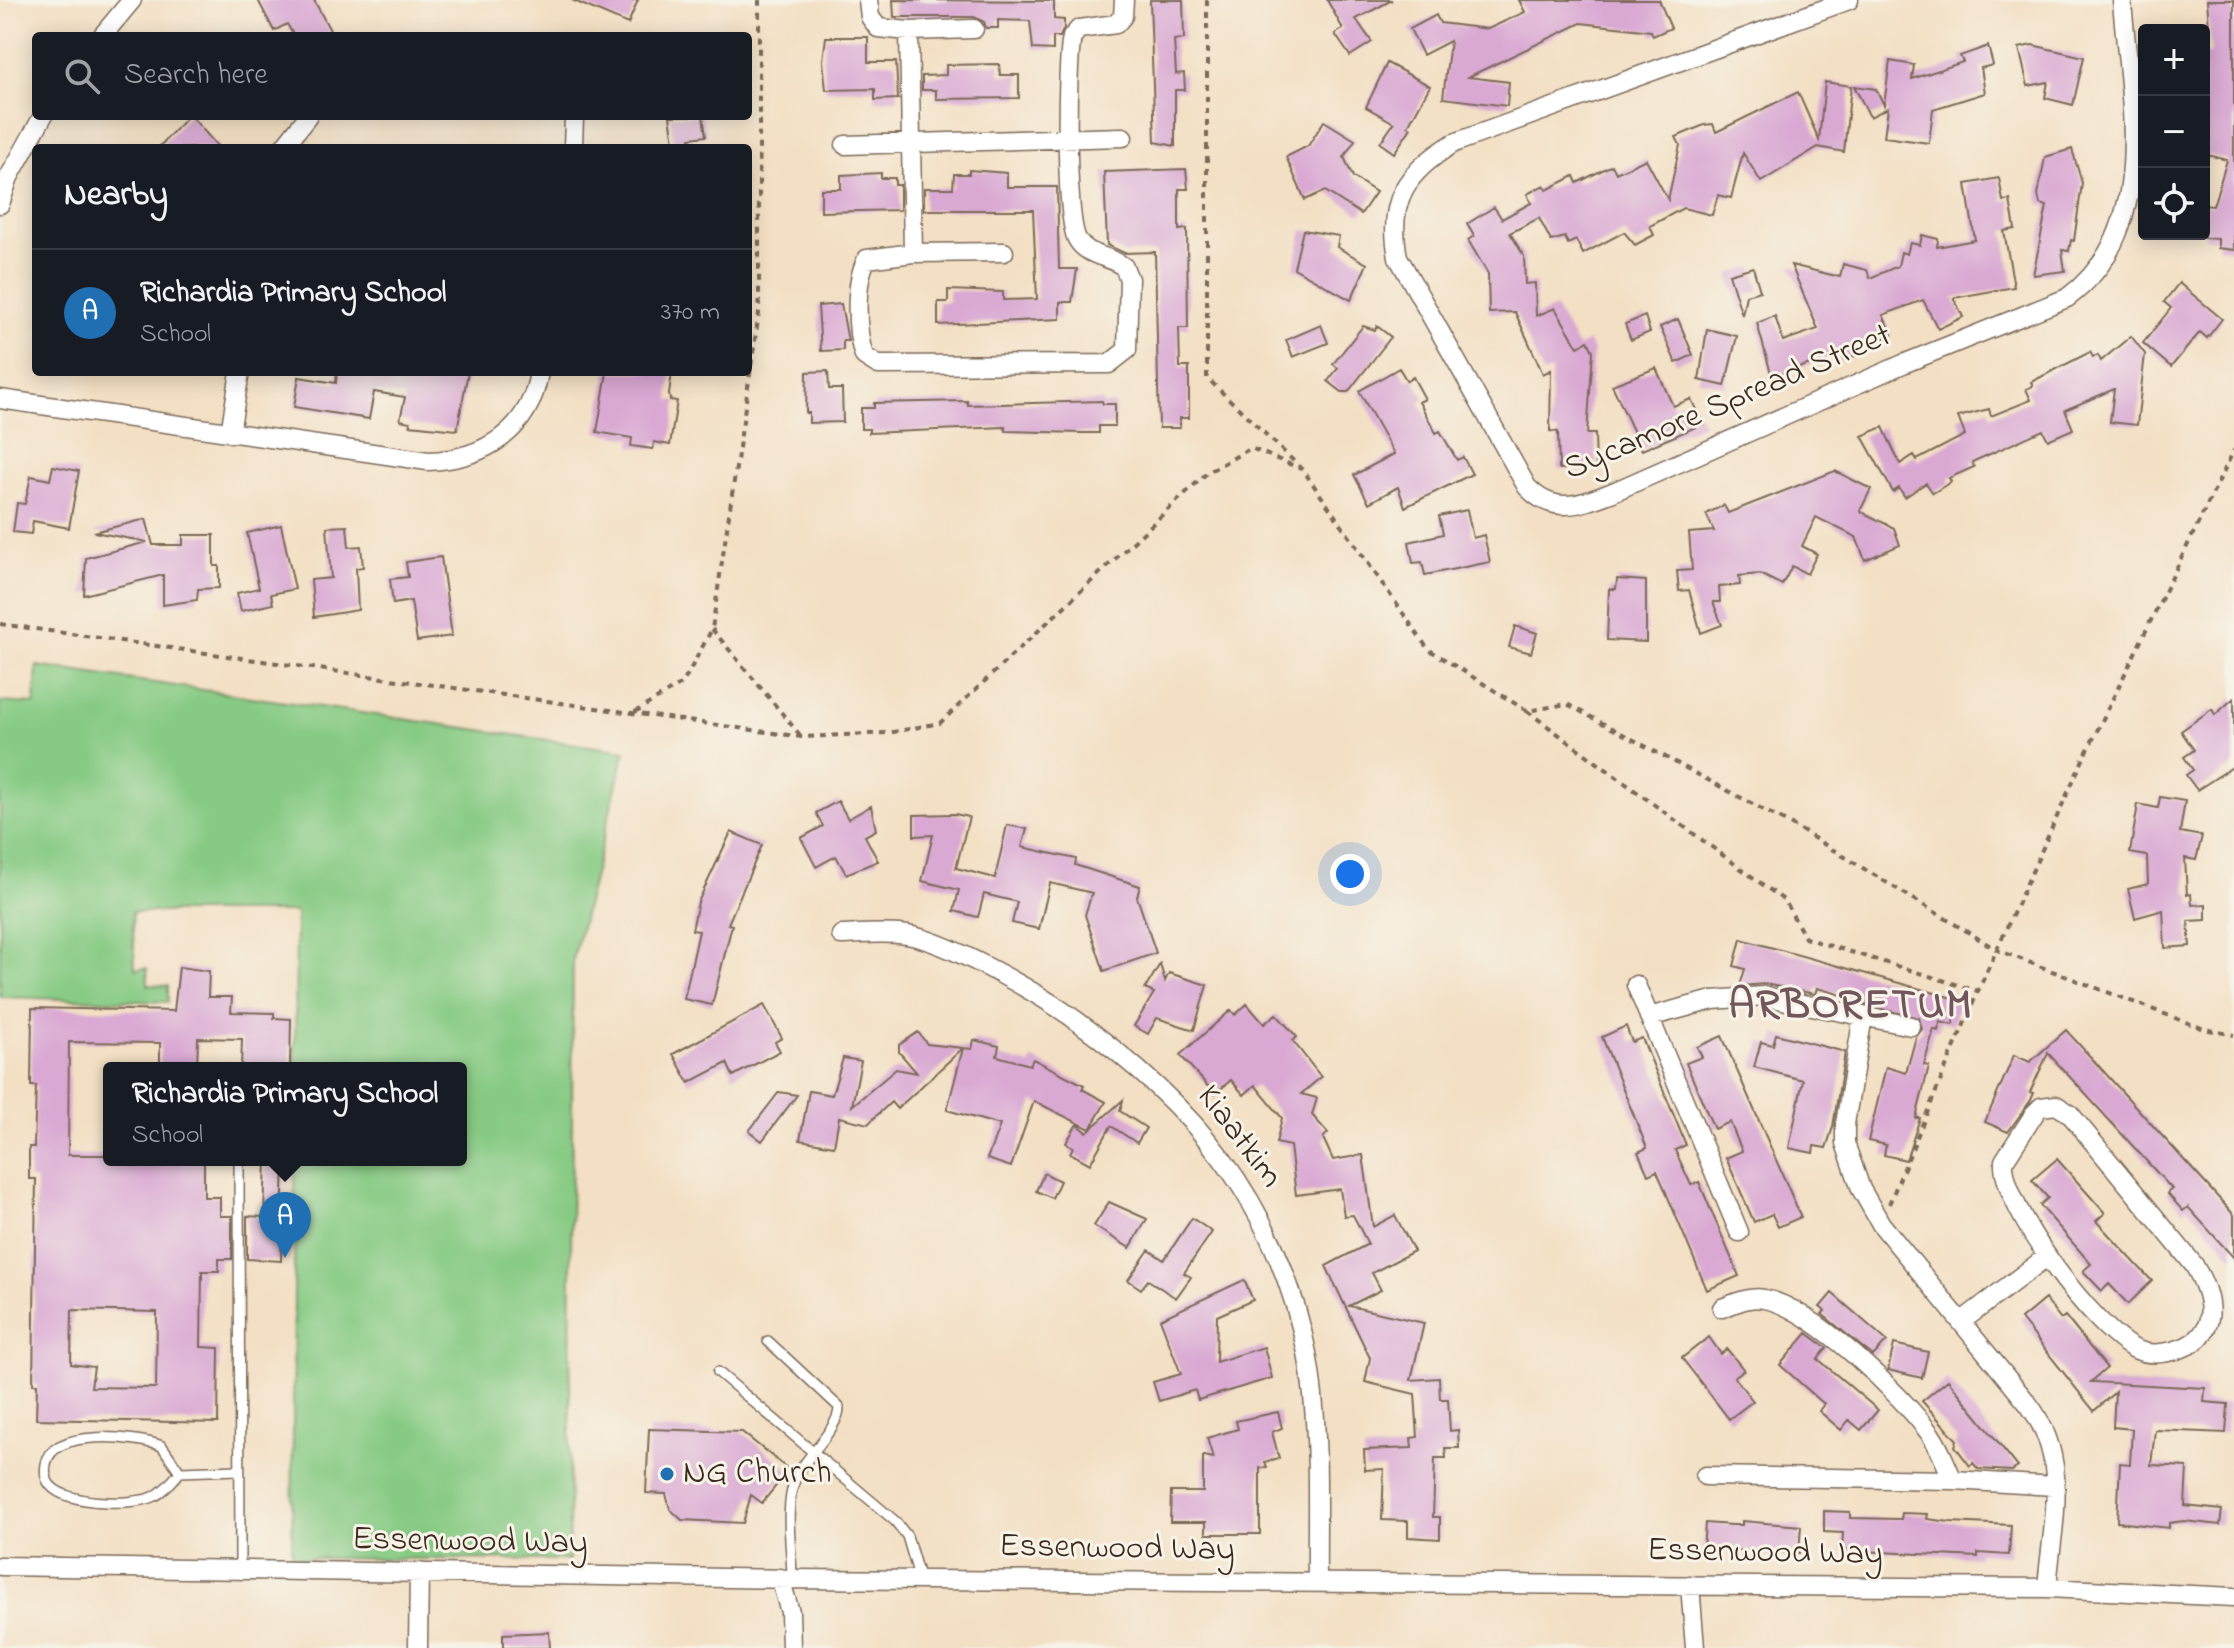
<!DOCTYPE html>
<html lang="en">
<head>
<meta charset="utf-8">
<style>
	:root { --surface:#171b24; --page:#242831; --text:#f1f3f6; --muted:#9ea1a6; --line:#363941; --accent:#1f6fb2 }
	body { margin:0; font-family:"Indie Flower",sans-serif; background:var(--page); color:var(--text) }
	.controls { position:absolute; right:24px; top:24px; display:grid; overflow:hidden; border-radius:8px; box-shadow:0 4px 20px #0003 }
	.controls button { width:72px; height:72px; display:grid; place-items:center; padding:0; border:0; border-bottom:2px solid var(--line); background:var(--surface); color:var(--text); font:40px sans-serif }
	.you { position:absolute; left:1350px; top:874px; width:28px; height:28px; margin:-20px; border:6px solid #fff; border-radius:50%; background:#1a73e8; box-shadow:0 0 0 12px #1a73e833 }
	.badge { display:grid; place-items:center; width:52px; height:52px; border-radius:50%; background:var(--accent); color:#fff; font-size:26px; font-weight:700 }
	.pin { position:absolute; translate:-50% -66px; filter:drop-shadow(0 2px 4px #0008) }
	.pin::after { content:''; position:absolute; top:42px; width:28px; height:24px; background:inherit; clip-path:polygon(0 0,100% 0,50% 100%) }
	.popup { position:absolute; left:103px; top:1062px; width:364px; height:104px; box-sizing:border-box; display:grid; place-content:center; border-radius:8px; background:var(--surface); filter:drop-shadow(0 2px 6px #0005); font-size:26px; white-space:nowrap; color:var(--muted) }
	.popup b { font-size:30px; color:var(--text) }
	.popup::after { content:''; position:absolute; left:50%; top:100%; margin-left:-16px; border:16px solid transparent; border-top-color:var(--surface) }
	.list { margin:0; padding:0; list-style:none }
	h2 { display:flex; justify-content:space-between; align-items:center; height:104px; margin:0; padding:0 32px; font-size:34px }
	h2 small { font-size:26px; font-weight:400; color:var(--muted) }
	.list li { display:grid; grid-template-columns:52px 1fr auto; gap:24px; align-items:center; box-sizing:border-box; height:128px; padding:0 32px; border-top:2px solid var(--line) }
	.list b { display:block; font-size:30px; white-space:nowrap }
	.list p { margin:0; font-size:26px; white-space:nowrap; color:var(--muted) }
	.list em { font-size:26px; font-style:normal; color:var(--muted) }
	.icon { flex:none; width:44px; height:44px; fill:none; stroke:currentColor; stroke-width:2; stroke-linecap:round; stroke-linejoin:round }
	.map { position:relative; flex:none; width:2234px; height:1648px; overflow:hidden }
	.search { position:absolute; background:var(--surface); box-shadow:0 4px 20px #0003; left:32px; top:32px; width:720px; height:88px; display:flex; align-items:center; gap:20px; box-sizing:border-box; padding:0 28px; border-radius:8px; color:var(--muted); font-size:30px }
	.panel { position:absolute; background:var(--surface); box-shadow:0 4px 20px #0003; left:32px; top:144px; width:720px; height:232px; border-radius:8px }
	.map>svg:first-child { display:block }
	.green { fill:#86ca83; stroke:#607a50; stroke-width:2 }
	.building { fill:#d9a8d3; fill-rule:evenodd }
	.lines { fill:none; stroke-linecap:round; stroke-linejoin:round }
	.service-casing { stroke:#7b6958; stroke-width:12 }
	.minor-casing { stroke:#7b6958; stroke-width:21 }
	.path { stroke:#7b6958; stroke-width:4; stroke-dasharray:6 6; stroke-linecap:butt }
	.service { stroke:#fff; stroke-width:9 }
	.minor { stroke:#fff; stroke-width:18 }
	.poi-dot { fill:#1f6fb2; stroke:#f7f3e8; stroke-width:3 }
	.labels { text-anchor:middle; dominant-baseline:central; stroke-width:6; stroke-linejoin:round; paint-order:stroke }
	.street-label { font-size:34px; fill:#3b2a1e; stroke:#f7f3e8 }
	.poi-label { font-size:34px; fill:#3b2a1e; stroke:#f7f3e8; text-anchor:start }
	.district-label { font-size:42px; font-weight:bold; letter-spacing:2px; fill:#72565d; stroke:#f7f3e8 }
</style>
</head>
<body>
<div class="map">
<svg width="2234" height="1648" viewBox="0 0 2234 1648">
	<rect width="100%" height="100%" fill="#f7f3e8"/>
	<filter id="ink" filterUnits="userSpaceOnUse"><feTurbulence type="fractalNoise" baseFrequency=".0125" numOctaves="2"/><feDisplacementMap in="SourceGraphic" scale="16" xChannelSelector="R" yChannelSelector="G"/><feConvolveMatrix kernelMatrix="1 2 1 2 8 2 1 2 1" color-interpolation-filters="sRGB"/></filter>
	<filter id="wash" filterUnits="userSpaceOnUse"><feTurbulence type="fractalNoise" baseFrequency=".006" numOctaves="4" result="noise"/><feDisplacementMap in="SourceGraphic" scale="32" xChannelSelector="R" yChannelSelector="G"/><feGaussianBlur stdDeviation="1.8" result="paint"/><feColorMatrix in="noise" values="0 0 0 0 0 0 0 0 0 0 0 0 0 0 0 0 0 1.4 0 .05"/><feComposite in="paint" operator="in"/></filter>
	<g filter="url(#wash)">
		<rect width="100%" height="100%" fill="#f3dfc3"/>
		<!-- green -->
		<path class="green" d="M37 666 625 751 573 959 569 1560 292 1558 295 1160H461V1068H295L296 912H132L135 969 147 968 148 985 168 986V1002L0 997V702L35 704Z"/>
		<g id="blocks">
			<!-- building -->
			<path class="building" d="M258 0H314L333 36H294L287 24 274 31Z
				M572 0H638L628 24Z
				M893 0 1054 1V19L1064 20V28L1060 37H1053V50L1033 49 1030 21 998 20V28H986L984 22 974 17H894Z
				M1150 0H1183L1184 39 1174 40 1176 74 1184 73 1185 90H1175V146L1155 142Z
				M1327 0H1392L1356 19 1372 42 1350 56 1335 34 1343 29Z
				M1519 0H1659L1671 28 1653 36 1651 31 1581 23 1468 77 1509 82 1507 106 1443 98 1450 41 1423 55 1410 29 1436 15 1440 23 1488 29 1525 12Z
				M2207 0H2234V250L2218 248V239L2204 238V205L2213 206 2227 160 2204 154V55L2211 53Z
				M826 37H868V62H896L898 99 875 100V89L826 90 823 60Z
				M2032 45 2084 57 2073 105 2045 98 2048 82 2028 86 2019 48Z
				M1988 46 1993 65 1981 68 1985 93 1933 109 1929 143 1884 137 1888 108 1870 117 1854 86 1876 89 1884 105 1890 61 1914 65 1912 79 1963 62 1960 56Z
				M1387 63 1430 86 1408 126 1411 128 1394 153 1380 143 1394 123 1366 107Z
				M999 64 1000 75H1019V98L936 99V90H922V76L946 75V65Z
				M1825 82 1851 86 1844 152 1818 147 1761 182 1743 153 1731 198 1718 195 1712 215 1683 208 1650 226 1654 235 1635 245 1624 232 1583 254 1576 240 1568 244 1565 237 1551 241 1539 218 1510 233 1524 256 1525 284 1535 283 1536 316 1555 308 1578 347 1588 341 1593 351 1587 434H1595L1596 468 1559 469 1558 432 1550 431 1551 370 1543 374 1515 312 1489 313 1488 274 1468 240 1474 236 1467 224 1494 207 1502 219 1531 203 1527 194 1544 185 1547 190 1574 176 1577 183 1612 165 1616 173 1646 159 1668 200 1680 145 1676 137 1704 125 1713 124 1716 132 1798 92 1819 140Z
				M188 116H191L219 148H158Z
				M670 116H703L706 136 690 138 691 146 675 148Z
				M1324 121 1355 140 1344 157 1353 177 1376 192 1361 214 1325 191 1305 200 1286 157 1308 146Z
				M2072 149 2082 183 2074 241 2071 240 2069 251 2062 250 2065 271 2033 275 2047 206 2040 204 2038 195 2045 157Z
				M1186 169 1188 189H1179V230L1187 229 1188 328H1179L1180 367H1189V418H1180V428H1159L1155 252 1124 253 1107 245 1104 172Z
				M969 170 1007 173V187H1057L1059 269H1077L1072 302H1060V319L938 325V302H948V290L1003 292V300L1037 299 1033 210H924V188H953L954 174H969Z
				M881 173V178H895V185H900V210L821 212V189H841V175Z
				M1999 178 2003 201 2010 200 2015 229 2004 231 2014 287 1954 298 1963 317 1938 329 1923 300 1883 315 1892 335 1862 347 1864 352 1844 360 1842 353 1772 377 1757 323 1775 316 1783 341 1818 329 1791 265 1840 277 1843 264 1867 270 1870 278 1898 266 1901 252 1907 254 1910 243 1920 245 1922 235 1938 239 1937 247 1975 240 1966 184Z
				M1303 230 1339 236 1337 247 1367 264 1351 300 1294 268Z
				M1753 267 1760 291 1746 295 1742 315 1729 274Z
				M2179 283 2222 319 2207 338 2200 332 2171 367 2143 343 2171 308 2164 302Z
				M841 304 848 341H843V350L821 351 818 306Z
				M1645 316 1650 332 1631 340 1625 324Z
				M1678 319 1693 355 1676 363 1660 327Z
				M1321 325 1328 343 1293 357 1286 340Z
				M1363 326 1375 330 1377 326 1391 337 1348 392H1342L1328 381 1338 368 1333 364Z
				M1707 329 1737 336 1725 386 1699 380Z
				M2131 336 2145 354 2137 425 2110 422 2114 389 2065 410 2073 429 2048 440 2043 430 1972 462 1974 467 1949 478 1951 482 1933 493 1926 483 1905 497 1899 488 1893 492 1862 436 1883 427 1900 464 1914 455 1917 460 1965 435 1958 417 1989 409 1991 416 2031 400 2026 389 2033 386 2031 382 2090 352 2093 357 2098 355 2101 361Z
				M1399 368 1407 381 1413 377 1425 399 1419 402 1436 433 1440 431 1457 460 1463 457 1472 474 1405 507 1398 487 1369 503 1354 475 1394 454 1359 391Z
				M1656 368 1673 406 1691 399 1703 424 1642 450 1612 385Z
				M828 371 829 389H842L843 422 809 423V413H806L807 372Z
				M337 372H468L457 430 410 425V422L400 420 405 397 374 392 369 419 294 407 299 377 336 383Z
				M607 372H672L669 394 670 400 677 401 670 445 654 442 653 449 631 446 632 438 597 432Z
				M967 401 968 405 1102 401 1103 404H1115V426H1099V433H1082L1006 431 1005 427 869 433V429H861V408H874V403Z
				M53 466 79 471 69 528 33 521 31 534 13 532 17 503 25 504 31 476 50 480Z
				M1835 471 1871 489 1860 511 1894 528 1900 545 1865 560 1856 537 1816 517 1802 546 1817 554 1807 574 1792 566 1782 585 1760 574 1739 576 1740 585 1719 587 1720 602H1713L1722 625 1701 633 1689 590 1679 591 1677 571 1692 570 1689 533 1714 531 1706 514 1724 505 1728 513Z
				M1467 510 1473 538 1484 535 1490 562 1425 575 1422 562 1413 563 1409 542 1443 534 1439 516Z
				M146 519 153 545H183V535H214V566H219V588L198 589 197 600 163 605V575L84 595 86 558 147 542 94 532Z
				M281 525 295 589 271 594 273 604 241 611 237 593 259 588 247 533Z
				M347 526 349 547 361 546 363 567 356 568 358 610 314 617 311 580 331 578 327 527Z
				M441 557 452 636 417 641 411 601 393 604 390 579 408 577 406 562Z
				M1617 579 1646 581V642L1607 640 1609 589H1616Z
				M1515 626 1537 633 1531 653 1509 647Z
				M2234 698V766L2197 790 2186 775 2193 770 2184 757 2194 750 2181 731 2212 709 2215 715Z
				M2160 797 2185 801 2180 832 2202 836 2196 860 2185 858 2187 895 2191 894 2192 905 2206 904V920L2188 921 2190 946 2165 948 2163 910 2135 918 2128 889 2148 884 2147 856 2130 853 2138 804 2158 808Z
				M838 801 848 819 871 806 876 830 865 836 878 861 846 874 836 856 816 867 801 838 823 826 816 813Z
				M955 814 969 817 956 868 995 878 1007 825 1027 829 1022 847 1076 859 1075 865 1140 886 1137 897 1156 953 1104 971 1085 915 1092 893 1050 883 1039 929 1012 923 1017 902 984 894 978 917 954 911 959 890 922 881 933 835 914 836V815Z
				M731 832 762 845 728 924 732 925 712 1005 684 999 699 931 692 930 698 902Z
				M1741 939 1960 1000 1953 1025 1940 1022 1938 1031 1934 1029 1924 1065 1929 1066 1916 1118H1920L1906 1160 1884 1155 1886 1145 1868 1141 1886 1067 1906 1073 1916 1037 1922 1029 1919 1018 1848 1001 1849 997 1817 988 1815 994 1765 984 1740 986 1745 969 1734 966Z
				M1160 964 1165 981 1169 973 1207 985 1194 1030 1157 1018 1148 1034 1134 1026 1154 993 1145 989Z
				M179 967 209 971 208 997H232L231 1012 274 1013V1018L291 1019 290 1068H241L242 1039 198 1038 197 1068H160V1043L69 1042 68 1155H109V1160H204V1197H220V1216H232V1259H219V1271H202L201 1347 219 1348 218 1423 36 1419 37 1384H33L36 1179H29V1147H34L36 1086H31L32 1008 174 1011ZM72 1310 157 1312 156 1388 91 1387 94 1367 71 1364Z
				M1247 1004 1264 1024 1276 1014 1297 1037 1293 1041 1321 1077 1301 1094 1317 1098 1312 1115 1328 1133 1323 1138 1333 1160 1363 1155 1373 1227 1395 1215 1414 1251 1372 1273 1381 1290 1349 1306 1424 1323 1411 1380 1439 1378 1440 1399H1448L1450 1431 1458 1430 1459 1448H1445L1446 1458H1435L1433 1517H1440V1539L1408 1537V1521L1382 1520 1384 1469 1365 1470 1364 1450 1412 1448 1411 1438 1418 1437 1415 1394 1365 1382 1370 1358 1326 1266 1368 1244 1353 1215 1344 1216 1340 1189 1296 1195 1290 1146 1276 1143 1282 1118 1255 1085 1244 1095 1231 1080 1215 1094 1180 1055 1231 1010 1235 1015Z
				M764 1005 782 1038 775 1042 780 1051 733 1076 727 1063 689 1083 673 1054Z
				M1626 1026 1632 1042 1642 1038 1686 1145 1675 1150 1691 1185 1699 1182 1739 1276 1707 1290 1657 1171 1648 1175 1638 1152 1647 1148 1602 1037Z
				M2066 1030 2234 1215V1258L2188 1207 2183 1211 2167 1193 2172 1189 2048 1053 2030 1092 2034 1093 2031 1100 2008 1132 1985 1122 2014 1055 2030 1062Z
				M918 1032 927 1044 963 1048 897 1109 891 1102 868 1124 839 1117 834 1146 800 1140 809 1091 832 1095 843 1058 861 1061 852 1106 896 1069 917 1073 899 1052V1045Z
				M1776 1034 1845 1052 1833 1127 1826 1148 1814 1146 1813 1153 1789 1148 1803 1080 1754 1067 1761 1042 1773 1045Z
				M1722 1036 1801 1217 1778 1227 1772 1214 1754 1222 1726 1158 1742 1151 1730 1122 1714 1129 1686 1063 1702 1057 1697 1047Z
				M974 1040 999 1046 997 1056 1030 1065 1033 1059 1084 1085 1082 1089 1106 1102 1090 1129 1034 1101 1011 1167 987 1159 1000 1125 947 1110 963 1048 972 1049Z
				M779 1092 797 1095 762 1141 749 1131Z
				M1123 1100 1120 1111 1146 1128 1137 1143 1111 1126 1090 1164 1070 1153 1073 1147 1066 1143 1077 1124 1087 1132Z
				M2057 1159 2105 1213 2096 1221 2152 1281 2128 1304 2109 1284 2102 1291 2083 1271 2091 1264 2040 1205 2048 1198 2032 1180Z
				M266 1160H284L281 1261 247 1259V1216L264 1217Z
				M1044 1173 1060 1181 1052 1198 1036 1191Z
				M1109 1202 1147 1219 1130 1248 1094 1226Z
				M1192 1218 1212 1232 1184 1273 1191 1277 1176 1298 1148 1280 1141 1289 1128 1280 1149 1250 1164 1260Z
				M1244 1280 1253 1300 1217 1316 1216 1362 1264 1347 1272 1378 1198 1400 1195 1390 1159 1401 1153 1382 1181 1374 1160 1319Z
				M1832 1293 1887 1341 1873 1356 1822 1314 1825 1311 1820 1307Z
				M2045 1299 2061 1319 2065 1316 2107 1368 2091 1382 2205 1388 2204 1402 2228 1404 2226 1433 2155 1430 2151 1465 2187 1467 2185 1506 2222 1510 2220 1525 2184 1521 2169 1523V1528L2117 1522 2120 1463 2130 1464 2132 1429 2113 1427 2115 1392 2094 1411 2021 1319Z
				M1807 1333 1827 1348 1818 1359 1878 1410 1861 1430 1849 1420 1841 1430 1819 1411 1824 1404 1780 1365Z
				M1709 1337 1721 1354 1727 1349 1744 1370 1734 1377 1753 1401 1729 1419 1682 1358Z
				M1894 1344 1928 1352 1922 1378 1888 1370Z
				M1948 1380 2018 1467 2012 1471 1978 1469 1973 1463 1970 1466 1955 1446 1957 1440 1922 1401Z
				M1278 1412 1282 1428 1272 1432 1279 1458 1265 1462 1267 1467 1260 1468V1534H1206V1522H1170L1171 1492H1203V1456L1213 1458 1207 1438 1238 1429 1236 1421Z
				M649 1429 742 1432 789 1470 762 1503 751 1495 743 1523 682 1520 670 1509 666 1494 646 1493Z
				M1824 1511 1850 1512V1518L1901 1519 1902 1513 1928 1514 1927 1519 1950 1522 2011 1525 2009 1555 1978 1553V1557L1842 1550 1843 1533 1824 1532Z
				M1742 1521 1801 1526 1799 1553 1703 1549 1705 1523 1733 1525H1742Z
				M549 1632 550 1648H503V1634Z"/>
		</g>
	</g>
	<g filter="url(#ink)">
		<use href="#blocks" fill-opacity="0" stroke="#7b6958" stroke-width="2"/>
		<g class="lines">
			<!-- service casing -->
			<g class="service-casing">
				<path id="service" d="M239 1160 240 1571
					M768 1341 839 1407C840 1428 804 1457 795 1480 784 1508 792 1549 792 1579
					M718 1372 895 1521 907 1536 920 1580
					M180 1472 162 1446C136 1437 53 1427 46 1464 45 1470 45 1477 48 1482 60 1505 132 1506 153 1497 164 1492 172 1481 180 1472L239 1470"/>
			</g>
			<!-- minor casing -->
			<g class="minor-casing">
				<path id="minor" d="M868 0 870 17 878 28 909 31 974 29
					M1849 0 1454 143C1406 172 1387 200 1398 257L1527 487C1554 516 1581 504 1613 492L1903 364 2067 298C2161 229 2129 100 2122 0
					M909 31 913 253
					M102 36 132 0
					M845 145 1123 137
					M283 148 308 116
					M573 148 574 116
					M0 204 9 177 43 116
					M1004 252 913 253 867 259C854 281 856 332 864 356L878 365 1109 364 1127 350 1129 279 1124 267C1109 255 1087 257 1077 239 1065 217 1066 65 1072 37L1079 29 1116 24 1123 16 1124 0
					M0 399 428 461C484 459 530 431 539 372
					M230 433 240 372
					M841 935C863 934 885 932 907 935 947 941 1036 992 1070 1016 1193 1104 1276 1200 1307 1353 1321 1428 1316 1508 1317 1583
					M1636 985 1739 1232
					M1863 1016 1845 1124V1143L1861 1189 1881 1224 2029 1405C2071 1461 2052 1523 2047 1588
					M1649 1017 1713 1000 1763 996 1911 1026
					M2056 1105 2070 1114 2194 1265C2214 1299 2222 1338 2173 1351 2161 1354 2149 1355 2137 1350 2096 1332 2001 1207 2004 1161L2035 1113 2041 1107Z
					M1722 1308C1736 1303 1750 1296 1764 1299 1812 1307 1902 1395 1931 1435 1940 1448 1946 1465 1953 1480
					M1962 1321 2045 1258
					M1705 1476 1953 1480 2055 1486
					M0 1566 792 1579 2047 1588 2234 1597
					M780 1578 790 1612 791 1648
					M1690 1585 1695 1648
					M418 1648 419 1572"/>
			</g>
			<!-- path -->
			<path class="path" d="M1207 0V378L1303 470 1428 649 1527 711 1567 704 1799 829 1997 950 2204 1029 2234 1035
				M0 624 802 737 888 733 940 723 1208 472 1251 448 1301 469
				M712 629 800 735
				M1527 711 1785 901 1805 938 1978 991
				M635 712 683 683 712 629 759 313V0
				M1889 1204 1978 991 2079 768 2234 450"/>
			<!-- service -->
			<use href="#service" class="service"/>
			<!-- minor -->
			<use href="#minor" class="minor"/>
		</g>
	</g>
	<!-- markers -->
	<circle class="poi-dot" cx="667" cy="1474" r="8"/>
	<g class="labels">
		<!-- street labels -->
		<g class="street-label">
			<text transform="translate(1728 403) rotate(-23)">Sycamore Spread Street</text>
			<text transform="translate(1239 1137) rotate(53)">Kiaatkim</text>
			<text transform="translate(470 1542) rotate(1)">Essenwood Way</text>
			<text transform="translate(1117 1549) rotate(1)">Essenwood Way</text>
			<text transform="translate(1765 1553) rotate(1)">Essenwood Way</text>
		</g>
		<!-- poi labels -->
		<g class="poi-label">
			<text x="683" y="1474">NG Church</text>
		</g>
		<!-- district labels -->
		<g class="district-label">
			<text x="1851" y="1006">ARBORETUM</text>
		</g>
	</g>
</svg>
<div class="controls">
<button>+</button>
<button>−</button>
<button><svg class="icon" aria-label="locate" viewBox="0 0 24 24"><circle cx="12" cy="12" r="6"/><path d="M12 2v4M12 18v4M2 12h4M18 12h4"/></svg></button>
</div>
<div class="you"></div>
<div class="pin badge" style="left:285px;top:1258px">A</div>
<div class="popup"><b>Richardia Primary School</b>School</div>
<div class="search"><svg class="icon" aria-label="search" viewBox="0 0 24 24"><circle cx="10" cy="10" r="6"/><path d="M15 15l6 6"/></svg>Search here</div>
<section class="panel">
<h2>Nearby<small></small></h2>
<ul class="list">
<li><span class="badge">A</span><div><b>Richardia Primary School</b><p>School</p></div><em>370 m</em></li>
</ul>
</section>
</div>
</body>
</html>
